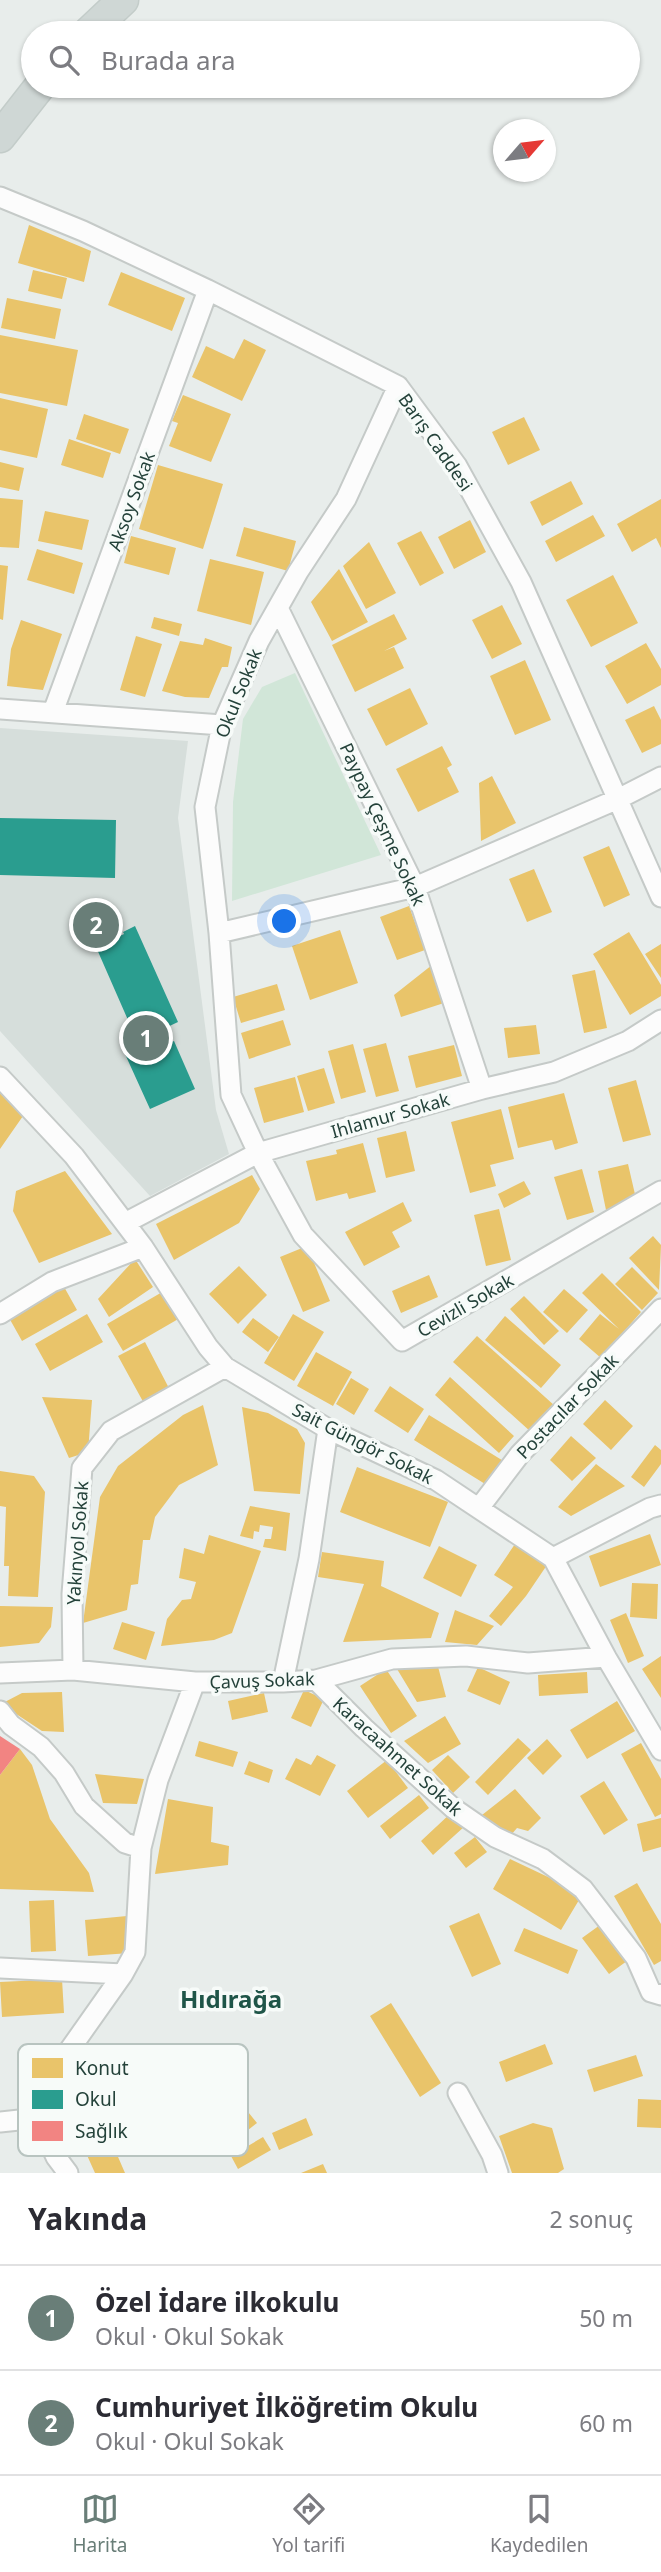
<!DOCTYPE html>
<html lang="tr">
<head>
<meta charset="utf-8">
<style>
	:root { --surface:#fff; --page:#f7f7f7; --text:#2b2b33; --muted:#7c7c81; --line:#e1e1e2; --accent:#697e78 }
	body { margin:0; font-family:"Noto Sans",sans-serif; background:var(--page); color:var(--text) }
	.compass { position:absolute; left:493px; top:119px; width:63px; height:63px; border-radius:50%; background:var(--surface); box-shadow:0 2px 5px #0004; rotate:62deg }
	.you { position:absolute; left:285px; top:922px; width:24px; height:24px; margin:-18px; border:5px solid #fff; border-radius:50%; background:#1a73e8; box-shadow:0 0 0 10px #1a73e833 }
	.badge { display:grid; place-items:center; width:46px; height:46px; border-radius:50%; background:var(--accent); color:#fff; font-size:23px; font-weight:700 }
	.pin { position:absolute; translate:-50% -50%; border:4px solid #fff; box-shadow:0 2px 7px #0006 }
	.list { margin:0; padding:0; list-style:none }
	h2 { display:flex; justify-content:space-between; align-items:center; height:91px; margin:0; padding:0 28px; font-size:30px }
	h2 small { font-size:23px; font-weight:400; color:var(--muted) }
	.list li { display:grid; grid-template-columns:46px 1fr auto; gap:21px; align-items:center; box-sizing:border-box; height:105px; padding:0 28px; border-top:2px solid var(--line) }
	.list b { display:block; font-size:26px; white-space:nowrap }
	.list p { margin:0; font-size:23px; white-space:nowrap; color:var(--muted) }
	.list em { font-size:23px; font-style:normal; color:var(--muted) }
	.icon { flex:none; width:38px; height:38px; fill:none; stroke:currentColor; stroke-width:2; stroke-linecap:round; stroke-linejoin:round }
	.map { position:relative; flex:none; width:661px; height:2173px; overflow:hidden }
	.search { position:absolute; background:var(--surface); box-shadow:0 2px 5px #0004; left:21px; right:21px; top:21px; height:77px; display:flex; align-items:center; gap:18px; box-sizing:border-box; padding:0 24px; border-radius:38px; color:var(--muted); font-size:26px }
	.sheet { height:301px; background:var(--surface) }
	nav { display:flex; justify-content:space-around; align-items:center; box-sizing:border-box; height:98px; border-top:2px solid var(--line); background:var(--surface); font-size:19px; color:var(--muted) }
	nav a { display:grid; justify-items:center; gap:4px }
	nav .on { color:var(--accent) }
	.map>svg:first-child { display:block }
	.built { fill:#d6dedb }
	.green { fill:#d1e6d8 }
	.homes { fill:#e9c46a }
	.schools { fill:#2a9d8f }
	.health { fill:#f28482 }
	.lines { fill:none; stroke-linecap:round; stroke-linejoin:round }
	.street-casing { stroke:#c5cac8; stroke-width:23 }
	.primary-casing { stroke:#c3ccc9; stroke-width:33 }
	.street { stroke:#fcfcfc; stroke-width:19 }
	.primary { stroke:#cfd7d5; stroke-width:30 }
	.labels { text-anchor:middle; dominant-baseline:central; stroke-width:7; stroke-linejoin:round; paint-order:stroke }
	.street-label { font-size:18px; fill:#24423a; stroke:#f7fbf9 }
	.district-label { font-size:24px; font-weight:bold; fill:#1f5548; stroke:#f7fbf9 }
	.key { fill:#f7fbf9; stroke:#b8c4c0; stroke-width:2 }
	.key-label { font-size:19px; fill:#24423a }
</style>
</head>
<body>
<div class="map">
<svg width="661" height="2173" viewBox="0 0 661 2173">
	<rect width="100%" height="100%" fill="#e8edeb"/>
	<!-- built -->
	<path class="built" d="M0 728 188 741 178 818 216 1110 229 1154 150 1196 0 1031Z"/>
	<!-- green -->
	<path class="green" d="M295 673 381 855 232 901 233 802 243 719 262 687Z"/>
	<!-- homes -->
	<path class="homes" d="M29 225 91 251 84 282 18 263Z
		M33 270 67 278 62 299 28 291Z
		M121 272 185 298 172 331 108 305Z
		M7 298 61 309 55 339 1 328Z
		M0 335 78 350 67 406 0 393Z
		M244 339 266 350 242 401 192 377 206 346 234 359Z
		M183 395 231 414 211 462 169 446 178 423 172 421Z
		M0 398 48 409 37 458 0 450Z
		M84 414 129 429 120 454 76 439Z
		M524 417 540 450 508 465 492 432Z
		M69 439 111 453 103 478 61 465Z
		M0 462 24 468 19 491 0 487Z
		M158 465 223 484 203 549 139 529Z
		M571 481 583 504 542 526 530 502Z
		M0 498 23 500 19 548 0 547Z
		M661 499V548L656 538 632 552 617 524Z
		M45 511 89 520 82 550 38 541Z
		M593 515 605 536 556 562 545 541Z
		M470 520 486 552 454 569 438 537Z
		M244 527 296 541 288 571 236 556Z
		M421 531 444 573 420 586 397 543Z
		M131 536 176 548 169 575 124 563Z
		M369 542 396 593 366 609 343 566Z
		M37 549 83 563 74 594 27 580Z
		M210 559 264 572 251 625 197 611Z
		M0 565 8 566 3 620 0 619Z
		M339 569 368 622 332 641 311 602Z
		M613 575 638 623 591 647 566 600Z
		M502 605 522 644 492 659 472 620Z
		M394 614 407 639 384 651 394 647 404 668 355 692 332 645Z
		M154 617 182 624 179 636 151 628Z
		M21 620 62 634 43 690 7 686 11 649Z
		M136 636 162 644 145 697 120 690Z
		M205 638 232 647 228 667H222L209 698 185 697 162 691 180 641 203 645Z
		M646 643 661 669V685L627 704 605 666Z
		M525 660 551 720 515 735 490 676Z
		M410 688 428 724 386 746 367 709Z
		M654 706 661 720V744L642 753 625 720Z
		M442 746 452 765 447 768 459 792 418 812 396 769Z
		M492 776 516 823 481 841 479 783Z
		M609 846 630 895 604 907 583 857Z
		M534 869 552 912 527 922 509 879Z
		M409 906 425 950 397 960 380 917Z
		M340 930 358 983 310 1000 292 946Z
		M629 932 661 985V996L630 1015 593 954Z
		M661 944V978L645 954Z
		M432 965 444 1003 401 1017 394 995Z
		M595 970 607 1028 584 1033 572 975Z
		M277 984 285 1010 241 1023 233 997Z
		M283 1020 291 1045 249 1059 241 1033Z
		M536 1025 540 1054 508 1058 504 1028Z
		M386 1043 399 1091 376 1097 363 1049Z
		M353 1044 366 1092 341 1099 328 1051Z
		M454 1045 462 1076 416 1088 408 1056Z
		M324 1068 335 1103 308 1111 297 1076Z
		M295 1077 304 1112 264 1123 254 1088Z
		M636 1080 651 1135 623 1142 608 1088Z
		M0 1093 23 1116 0 1149Z
		M564 1093 578 1143 555 1150 552 1140 518 1148 508 1107Z
		M501 1109 514 1159 490 1165 496 1186 470 1193 451 1122Z
		M406 1131 415 1171 386 1178 377 1138Z
		M363 1143 376 1192 349 1199 347 1193 316 1201 306 1161 337 1154 336 1150Z
		M628 1164 637 1203 606 1210 598 1171Z
		M582 1169 594 1212 567 1220 554 1177Z
		M65 1171 112 1234 39 1263 13 1211 16 1191Z
		M252 1175 260 1189 239 1223 174 1260 156 1224Z
		M524 1181 531 1194 504 1208 498 1194Z
		M403 1202 412 1221 392 1232 400 1247 364 1266 345 1232Z
		M499 1209 511 1260 486 1266 474 1215Z
		M653 1236 661 1245 659 1290 629 1258Z
		M307 1246 330 1301 303 1312 280 1257Z
		M135 1259 153 1287 109 1317 98 1299Z
		M239 1266 267 1295 238 1324 209 1294Z
		M632 1267 658 1293 642 1310 615 1284Z
		M602 1273 641 1312 601 1358 579 1339 600 1314 619 1329 582 1293Z
		M429 1275 438 1297 401 1313 392 1291Z
		M63 1285 77 1310 22 1341 8 1316Z
		M564 1289 588 1310 567 1333 543 1312Z
		M164 1291 180 1318 123 1351 107 1324Z
		M524 1296 559 1331 544 1345 510 1309Z
		M87 1314 103 1342 50 1371 35 1344Z
		M293 1314 324 1332 294 1381 264 1363Z
		M505 1316 561 1365 541 1388 485 1340Z
		M253 1318 279 1337 268 1352 242 1332Z
		M477 1336 555 1406 531 1432 453 1362Z
		M145 1342 172 1394 146 1407 118 1356Z
		M316 1352 352 1372 333 1406 297 1386Z
		M450 1377 514 1436 499 1453 435 1395Z
		M351 1378 369 1389 354 1415 336 1404Z
		M390 1386 424 1409 408 1433 374 1411Z
		M42 1397 92 1400 88 1452 69 1458Z
		M605 1400 633 1426 611 1450 583 1424Z
		M203 1405 218 1465 179 1485 155 1517 150 1540H143L138 1584 131 1585 127 1610 83 1623 100 1497 118 1466 183 1415Z
		M242 1407 268 1413 297 1429 305 1443 300 1494 254 1491Z
		M429 1415 505 1462 490 1487 414 1440Z
		M571 1436 596 1458 572 1481 550 1460Z
		M655 1445 661 1450V1464L644 1487 631 1477Z
		M596 1464 625 1486 571 1516 558 1507Z
		M357 1467 448 1502 430 1547 340 1512Z
		M0 1471 34 1476 45 1492 38 1597 8 1596 9 1566H4L6 1507 0 1506Z
		M250 1506 290 1513 286 1551 263 1547 265 1539H271L273 1527 260 1525 259 1532 254 1531 253 1539 240 1536Z
		M650 1534 661 1565 600 1587 589 1556Z
		M209 1535 261 1551 232 1633 214 1640 161 1646 167 1619 182 1600 191 1599 196 1582 179 1578 184 1548 204 1554Z
		M515 1544 547 1565 526 1596 501 1626 489 1616 513 1587 494 1575Z
		M439 1546 477 1565 461 1597 423 1578Z
		M322 1552 384 1561 381 1586 439 1613 431 1638 343 1642 364 1584 318 1577Z
		M632 1583 658 1584 657 1619 630 1617Z
		M0 1606 53 1607 51 1627 39 1643 0 1647Z
		M455 1610 494 1626 477 1645 445 1642Z
		M626 1613 644 1656 628 1663 610 1620Z
		M122 1622 155 1632 146 1660 113 1649Z
		M661 1656V1698L642 1669Z
		M436 1659 446 1697 417 1702 397 1669Z
		M478 1667 510 1682 500 1705 467 1691Z
		M386 1669 417 1716 391 1733 360 1686Z
		M587 1672 588 1693 539 1696 538 1675Z
		M304 1690 324 1699 311 1727 291 1718Z
		M62 1692 64 1732 42 1731 1 1704 22 1693Z
		M264 1693 268 1712 232 1720 228 1701Z
		M617 1701 635 1731 587 1759 570 1730Z
		M445 1716 461 1744 428 1763 404 1741Z
		M518 1738 531 1750 488 1795 475 1782Z
		M547 1739 562 1756 543 1775 527 1758Z
		M199 1741 238 1752 233 1767 195 1756Z
		M641 1743 661 1779V1814L655 1817 621 1754Z
		M20 1749 32 1765 50 1819 89 1873 94 1892 0 1889V1775Z
		M317 1755 336 1765 320 1796 285 1779 296 1758 311 1765Z
		M448 1755 470 1777 453 1793 432 1770Z
		M387 1760 408 1788 368 1818 347 1791Z
		M249 1761 273 1770 269 1783 244 1774Z
		M95 1774 144 1779 137 1804 103 1803Z
		M604 1781 628 1820 604 1835 580 1796Z
		M515 1789 541 1818 528 1831 517 1828 511 1835 482 1815Z
		M419 1795 429 1808 390 1839 380 1826Z
		M168 1799 213 1807 211 1842 229 1846 228 1865 155 1874Z
		M452 1812 465 1826 433 1855 421 1841Z
		M661 1818V1847L643 1852 637 1824Z
		M475 1837 487 1852 466 1868 454 1853Z
		M510 1859 565 1885 579 1900 561 1930 493 1889Z
		M637 1883 661 1924V1961L654 1965 614 1896Z
		M54 1900 56 1951 31 1952 29 1901Z
		M479 1913 501 1964 472 1977 449 1926Z
		M127 1916 130 1953 88 1956 85 1920Z
		M600 1925 627 1961 609 1974 582 1938Z
		M524 1928 578 1950 568 1974 514 1951Z
		M62 1979 64 2013 2 2017 0 1982Z
		M391 2003 441 2083 420 2097 370 2016Z
		M545 2044 553 2064 506 2082 499 2062Z
		M636 2055 643 2076 594 2092 587 2070Z
		M222 2080 257 2123 243 2134 209 2092Z
		M638 2099 661 2100V2128L637 2127Z
		M306 2118 313 2135 279 2150 272 2133Z
		M533 2123 552 2128 564 2169 558 2173H512L499 2136Z
		M263 2137 271 2150 238 2169 231 2156Z
		M112 2143 125 2173H95L86 2153Z
		M323 2164 327 2173H301Z"/>
	<!-- schools -->
	<path class="schools" d="M0 818 116 820 115 878 0 875Z
		M135 926 178 1022 161 1030 167 1044 174 1041 195 1089 150 1109 120 1043 135 1036 96 947 124 934 123 932Z"/>
	<!-- health -->
	<path class="health" d="M0 1736 20 1749 0 1775Z"/>
	<g class="lines">
		<!-- street casing -->
		<g class="street-casing">
			<path id="street" d="M0 197 83 231 208 290 398 386 457 466 521 582 661 897
				M398 386 346 499 298 572 259 641 222 725 205 807 219 933 231 1095 258 1153 303 1235 402 1341 661 1191
				M278 608 415 887 482 1089
				M0 709 222 725
				M53 712 208 290
				M219 933 415 887 618 799 661 777
				M0 1077 74 1156 143 1247 208 1347 225 1367 328 1429 436 1480 553 1558 606 1657 661 1750
				M125 1223 258 1153 482 1089 554 1072 628 1041 661 1020
				M0 1314 52 1282 143 1247
				M479 1508 520 1454 661 1309
				M553 1558 650 1508 661 1505
				M73 1670 72 1594 82 1468 111 1431 225 1367
				M0 1673 73 1670 195 1682H283L316 1680 392 1659 466 1656 528 1663 606 1657
				M316 1680 364 1728 453 1808 495 1837 543 1859 583 1889 636 1958 651 1992 661 1995
				M283 1682 309 1559 328 1429
				M0 1711 11 1725 41 1747 64 1773 84 1806 125 1843 141 1848
				M0 1968 123 1974
				M458 2093 492 2155 498 2173
				M0 2122 38 2118
				M68 2173 56 2157 38 2118 51 2076 123 1974 135 1952 141 1848 158 1780 195 1682"/>
		</g>
		<!-- primary casing -->
		<g class="primary-casing">
			<path id="primary" d="M88 33 123 0
				M0 137 40 86"/>
		</g>
		<!-- street -->
		<use href="#street" class="street"/>
		<!-- primary -->
		<use href="#primary" class="primary"/>
	</g>
	<g class="labels">
		<!-- street labels -->
		<g class="street-label">
			<text transform="translate(436 442) rotate(55)">Barış Caddesi</text>
			<text transform="translate(131 501) rotate(-70)">Aksoy Sokak</text>
			<text transform="translate(238 693) rotate(-68)">Okul Sokak</text>
			<text transform="translate(383 824) rotate(65)">Paypay Çeşme Sokak</text>
			<text transform="translate(390 1115) rotate(-16)">Ihlamur Sokak</text>
			<text transform="translate(465 1305) rotate(-30)">Cevizli Sokak</text>
			<text transform="translate(567 1406) rotate(-46)">Postacılar Sokak</text>
			<text transform="translate(363 1443) rotate(27)">Sait Güngör Sokak</text>
			<text transform="translate(77 1543) rotate(-86)">Yakınyol Sokak</text>
			<text transform="translate(262 1680) rotate(-2)">Çavuş Sokak</text>
			<text transform="translate(398 1756) rotate(42)">Karacaahmet Sokak</text>
		</g>
		<!-- district labels -->
		<g class="district-label">
			<text x="231" y="1998">Hıdırağa</text>
		</g>
	</g>
	<!-- legend -->
	<rect x="18" y="2044" width="230" height="112" rx="10" class="key"/>
	<rect x="32" y="2058" width="31" height="20" fill="#e9c46a"/>
	<rect x="32" y="2090" width="31" height="19" fill="#2a9d8f"/>
	<rect x="32" y="2121" width="31" height="20" fill="#f28482"/>
	<g class="key-label">
		<text x="75" y="2075">Konut</text>
		<text x="75" y="2106">Okul</text>
		<text x="75" y="2138">Sağlık</text>
	</g>
</svg>
<svg class="compass" viewBox="-18 -18 36 36"><path d="M0-13l5 13h-10z" fill="#e53935"/><path d="M0 13l5-13h-10z" fill="#7c7c81"/></svg>
<div class="you"></div>
<div class="pin badge" style="left:146px;top:1038px">1</div>
<div class="pin badge" style="left:96px;top:925px">2</div>
<div class="search"><svg class="icon" aria-label="search" viewBox="0 0 24 24"><circle cx="10" cy="10" r="6"/><path d="M15 15l6 6"/></svg>Burada ara</div>
</div>
<section class="sheet">
<h2>Yakında<small>2 sonuç</small></h2>
<ul class="list">
<li><span class="badge">1</span><div><b>Özel İdare ilkokulu</b><p>Okul · Okul Sokak</p></div><em>50 m</em></li>
<li><span class="badge">2</span><div><b>Cumhuriyet İlköğretim Okulu</b><p>Okul · Okul Sokak</p></div><em>60 m</em></li>
</ul>
</section>
<nav>
<a class="on"><svg class="icon" aria-label="map" viewBox="0 0 24 24"><path d="M3 6l6-2 6 2 6-2v14l-6 2-6-2-6 2zM9 4v14M15 6v14"/></svg>Harita</a>
<a><svg class="icon" aria-label="directions" viewBox="0 0 24 24"><path d="M12 3l9 9-9 9-9-9zM9 14v-3h6M13 9l2 2-2 2"/></svg>Yol tarifi</a>
<a><svg class="icon" aria-label="saved" viewBox="0 0 24 24"><path d="M7 4h10v16l-5-4-5 4z"/></svg>Kaydedilen</a>
</nav>
</body>
</html>
